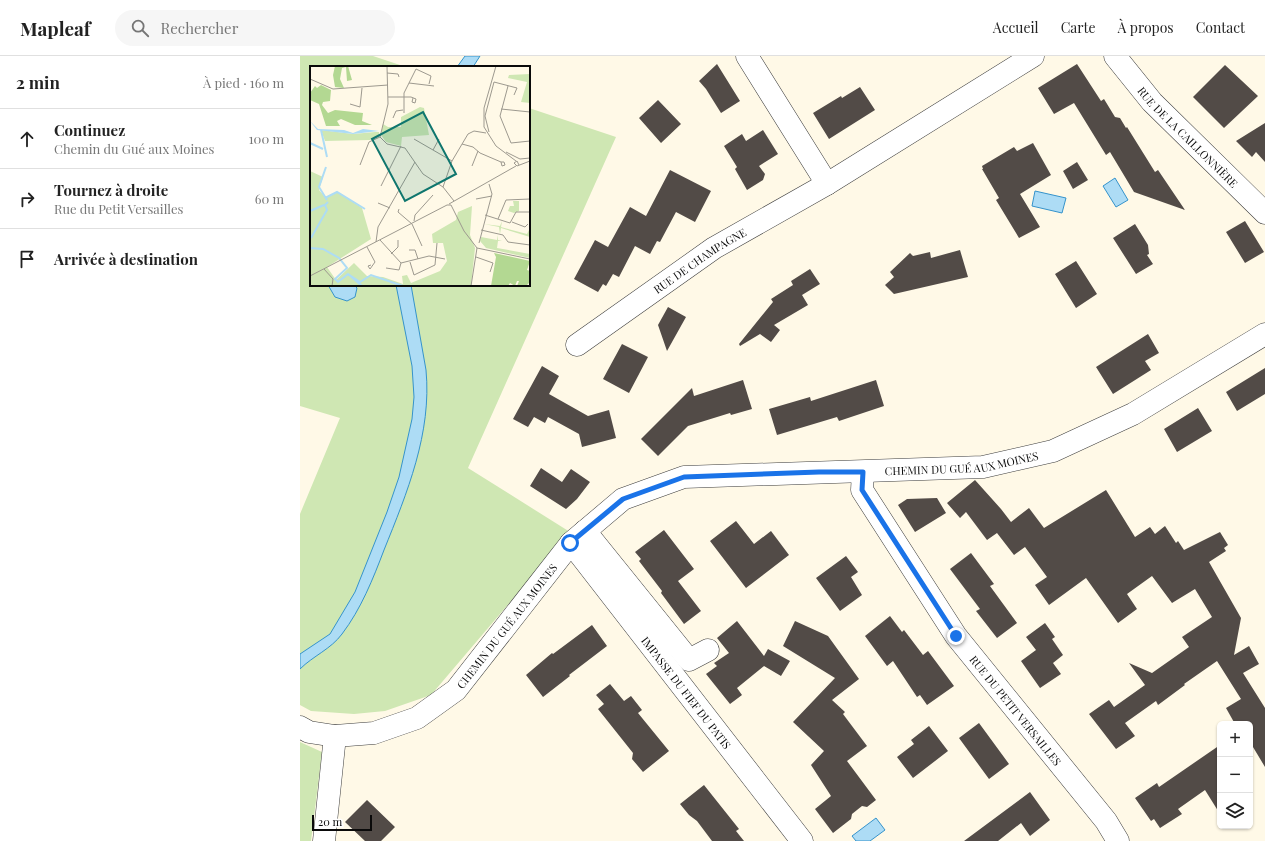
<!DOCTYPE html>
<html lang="fr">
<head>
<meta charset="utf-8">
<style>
	:root { --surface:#fff; --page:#f6f6f6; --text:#222; --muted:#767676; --line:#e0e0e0 }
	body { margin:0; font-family:"Playfair Display",serif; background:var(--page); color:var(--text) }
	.controls { position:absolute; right:12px; bottom:12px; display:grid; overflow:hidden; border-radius:6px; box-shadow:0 1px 3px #0004 }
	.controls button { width:36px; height:36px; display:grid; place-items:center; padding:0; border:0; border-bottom:1px solid var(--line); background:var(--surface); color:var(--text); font:20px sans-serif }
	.scale { position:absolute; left:12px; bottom:10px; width:60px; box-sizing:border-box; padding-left:4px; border:2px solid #0a0a0a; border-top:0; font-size:11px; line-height:14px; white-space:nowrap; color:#0a0a0a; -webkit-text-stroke:3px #fff; paint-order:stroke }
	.stop { position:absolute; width:12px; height:12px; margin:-9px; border:3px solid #1a73e8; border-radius:50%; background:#fff }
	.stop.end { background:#1a73e8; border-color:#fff; box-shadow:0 1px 4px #0008 }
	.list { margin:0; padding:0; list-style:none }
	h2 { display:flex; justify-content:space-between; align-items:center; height:52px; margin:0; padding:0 16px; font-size:17px }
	h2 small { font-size:13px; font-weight:400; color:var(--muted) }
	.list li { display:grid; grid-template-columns:26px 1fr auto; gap:12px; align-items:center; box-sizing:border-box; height:60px; padding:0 16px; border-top:1px solid var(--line) }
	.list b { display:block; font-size:15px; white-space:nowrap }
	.list p { margin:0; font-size:13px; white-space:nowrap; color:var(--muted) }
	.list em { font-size:13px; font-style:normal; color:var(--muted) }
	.icon { flex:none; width:22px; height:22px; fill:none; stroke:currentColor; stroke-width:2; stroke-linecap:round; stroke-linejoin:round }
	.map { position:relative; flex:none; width:965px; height:785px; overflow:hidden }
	header { display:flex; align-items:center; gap:24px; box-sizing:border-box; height:56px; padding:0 20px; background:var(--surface); border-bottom:1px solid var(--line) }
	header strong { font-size:19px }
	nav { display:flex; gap:22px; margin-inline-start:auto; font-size:14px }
	.search { width:280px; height:36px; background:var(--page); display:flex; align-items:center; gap:10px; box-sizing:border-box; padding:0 14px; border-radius:22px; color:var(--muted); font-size:15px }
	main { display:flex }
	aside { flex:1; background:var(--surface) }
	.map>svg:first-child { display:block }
	.green { fill:#cfe7b3 }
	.water { fill:#addcf5; stroke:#3593cb }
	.building { fill:#524b47 }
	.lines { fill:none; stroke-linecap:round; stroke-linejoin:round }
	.minor-casing { stroke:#3d3d3d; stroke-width:23 }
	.minor { stroke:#fff; stroke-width:22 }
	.route { stroke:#1a73e8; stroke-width:5 }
	.labels { text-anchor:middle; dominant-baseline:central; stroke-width:4; stroke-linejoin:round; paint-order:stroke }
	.street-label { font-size:11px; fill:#0a0a0a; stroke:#fff }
	.inset-river { fill:none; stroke:#addcf5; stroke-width:2 }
	.inset-road { fill:none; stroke:#9d998f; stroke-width:1 }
	.view { fill:#0f766e; fill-opacity:0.15; stroke:#0f766e; stroke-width:2 }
	.inset-edge { fill:none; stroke:#0a0a0a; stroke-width:2 }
</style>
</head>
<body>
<header>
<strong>Mapleaf</strong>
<div class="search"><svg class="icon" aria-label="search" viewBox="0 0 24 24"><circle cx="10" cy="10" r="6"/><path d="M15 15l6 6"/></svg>Rechercher</div>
<nav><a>Accueil</a><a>Carte</a><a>À propos</a><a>Contact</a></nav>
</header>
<main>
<aside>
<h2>2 min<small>À pied · 160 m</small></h2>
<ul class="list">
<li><svg class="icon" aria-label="ahead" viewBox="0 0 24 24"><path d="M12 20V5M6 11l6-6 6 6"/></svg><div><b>Continuez</b><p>Chemin du Gué aux Moines</p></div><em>100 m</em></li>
<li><svg class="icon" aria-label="right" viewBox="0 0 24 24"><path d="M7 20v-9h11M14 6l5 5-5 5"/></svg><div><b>Tournez à droite</b><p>Rue du Petit Versailles</p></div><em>60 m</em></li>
<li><svg class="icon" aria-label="arrive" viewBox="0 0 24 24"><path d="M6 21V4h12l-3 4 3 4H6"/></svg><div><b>Arrivée à destination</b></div></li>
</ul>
</aside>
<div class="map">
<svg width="965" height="785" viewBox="0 0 965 785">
	<rect width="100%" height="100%" fill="#fff9e7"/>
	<!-- green -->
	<path class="green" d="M0 0H73L106 11H11V229H229V52L316 81 168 412 270 476 131 639 85 655 54 658 11 655 0 649V458L40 362 0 350Z
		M0 686 22 696 11 785H0Z"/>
	<!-- water -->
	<path class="water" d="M165 0H180L173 11H157Z
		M815 122 828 144 816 151 803 130Z
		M735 135 766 142 762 157 732 150Z
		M28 229H54L57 232 55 241 47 245 35 241Z
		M96 229H111L126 314C132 377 107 437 84 494 73 523 61 553 42 578 31 593 13 600 0 613V598L30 578 55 536 87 456 99 421 112 363 114 341 112 310Z
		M576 762 585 774 570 785H556L552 780Z"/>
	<!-- building -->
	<path class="building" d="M417 8 440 45 421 57 406 33 399 25Z
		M777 8 801 45 804 43 815 61 820 62 826 72 827 71 855 116 858 114 885 154 834 136 810 96 806 99 774 47 754 58 738 32Z
		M925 9 958 40 924 72 893 41Z
		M560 31 575 54 529 83 513 57 541 40 542 42Z
		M358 44 381 68 361 87 339 62Z
		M965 67V106L956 96 952 101 936 85Z
		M463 74 478 98 459 110 465 118 463 124 447 134 435 113 437 111 424 90 442 78 446 85Z
		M733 87 751 119 720 138 740 171 719 182 696 144 699 142 682 113H683L682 110 714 91 717 95Z
		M777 106 788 124 773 133 763 115Z
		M370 114 411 135 395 166 376 156 360 186 357 185 350 198 335 190 319 221 313 218 306 230 303 228 298 236 274 223 295 184 308 191 330 151 346 160Z
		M945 165 964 196 945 207 926 176Z
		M835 168 848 189 849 198 847 199 853 208 836 218 813 182Z
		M660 194 668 221 594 238 585 229 594 221 590 216 610 197 613 200 630 196 631 202Z
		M776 205 797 238 776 252 755 218Z
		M510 213 520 228 502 239 508 249 474 269 480 274 471 286 460 278 440 290 439 288 473 246 471 243 493 229 491 225Z
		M368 251 386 261 367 295 358 269Z
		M848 278 859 297 845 305 851 314 813 338 796 311Z
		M322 288 348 301 329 337 303 323Z
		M242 310 259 320 249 338 288 360 309 354 316 382 282 391 279 378 248 361 245 367 234 361 228 371 213 363Z
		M965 312V338L937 355 926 336Z
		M443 324 452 353 431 359 430 357 388 370 358 400 341 383 392 332 394 340Z
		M576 324 584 350 539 365 537 361 477 379 469 353 510 341 511 345Z
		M898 352 912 375 877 396 864 373Z
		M241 412 262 426 271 413 290 426 277 443 266 453 230 430Z
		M675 424 701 453 711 466 729 452 744 472 806 434 835 481 850 471 855 478 865 470 876 487 878 485 884 494 920 476 928 489 924 492 926 495 909 506 941 562 934 599 949 590 959 608 943 617 965 652V711L950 686V668H935L926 652 941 643 917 605 884 628 885 629 858 649 856 645 825 667 835 680 816 693 789 658 809 644 814 651 845 629 829 607 852 617 889 591 882 581 912 561 895 533 872 547 852 520 827 538 837 553 818 567 786 522 749 549 735 529 747 521 725 491 714 499 697 477 687 484 666 456 660 462 647 447Z
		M637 442 646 457 615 476 598 449 607 443Z
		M436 465 454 488 471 475 489 499 446 532 410 485Z
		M364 474 394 513 378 525 401 555 384 568 361 537 362 535 339 505 341 503 335 496Z
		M671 497 694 528 690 530 717 567 697 582 676 555 680 553 650 513Z
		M546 500 558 516 551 521 562 539 540 555 516 522Z
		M590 560 602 576 604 574 623 599 628 595 654 630 627 649 620 639 617 641 593 605 587 610 565 580Z
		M437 565 464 600 468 593 490 605 481 620 464 610 437 632 442 639 430 648 406 618 417 610 414 607 429 597 417 582Z
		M495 565 528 580 559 623 532 644 545 656 543 658 567 690 547 705 576 744 567 751 562 750 552 758 551 763 533 777 515 753 531 740 511 709 524 695 493 666 535 622 483 590Z
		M745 567 755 581 752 583 763 599 753 607 761 618 740 632 721 605 736 594 726 581Z
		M292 569 307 590 269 619 270 620 243 641 226 619 252 597 253 598Z
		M310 628 324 645 331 640 342 654 338 657 369 695 343 716 332 703 333 697 298 653 304 648 296 639Z
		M679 667 709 708 689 723 659 682Z
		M629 670 648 695 613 722 597 701 614 688 611 684Z
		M920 689V758L905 734 878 753 882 758 860 772 854 763 851 765 835 742 857 727 859 731Z
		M404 729 439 773 436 775 444 785H412L397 765 389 759 380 748Z
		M730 736 750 764 730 780 721 767 698 785H664Z
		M67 744 95 771 81 785H65L45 766Z"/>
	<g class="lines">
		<!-- minor casing -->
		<g class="minor-casing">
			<g id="minor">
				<path d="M447 0 527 128"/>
				<path id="s1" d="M815 0 852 46 965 157"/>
				<path id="s2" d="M277 289 414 192 527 128 733 0"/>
				<path id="s3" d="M563 416 562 434 656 580 806 765 818 785"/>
				<path d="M285 475 389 604 408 594"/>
				<path id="s4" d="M271 487 502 785"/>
				<path id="s5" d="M0 671 9 676 35 680 74 677 117 662 156 634 271 487 323 443 384 421 683 411 753 395 833 358 965 278"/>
				<path d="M24 785 35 680"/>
			</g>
		</g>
		<!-- minor -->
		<use href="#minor" class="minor"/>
	</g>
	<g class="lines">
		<!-- route -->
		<path class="route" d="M270 487 323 443 384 421 519 416H563L562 434 656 580"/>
	</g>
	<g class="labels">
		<!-- street labels -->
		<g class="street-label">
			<text stroke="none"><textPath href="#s1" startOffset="109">RUE DE LA CAILLONNIÈRE</textPath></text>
			<text stroke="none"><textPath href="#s2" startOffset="149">RUE DE CHAMPAGNE</textPath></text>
			<text stroke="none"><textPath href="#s5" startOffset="767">CHEMIN DU GUÉ AUX MOINES</textPath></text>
			<text stroke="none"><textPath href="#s5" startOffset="251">CHEMIN DU GUÉ AUX MOINES</textPath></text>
			<text stroke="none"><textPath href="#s4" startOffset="189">IMPASSE DU FIEF DU PATIS</textPath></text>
			<text stroke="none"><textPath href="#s3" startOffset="287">RUE DU PETIT VERSAILLES</textPath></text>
		</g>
	</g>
	<!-- overview -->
	<g transform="translate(10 10)">
		<rect width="220" height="220" fill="#fff9e7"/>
		<path d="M220 8V37L211 36 217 16 198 12 199 9ZM110 41 114 42 119 69 92 71 91 80 76 76 71 69 73 58 78 61H91V51ZM11 64 43 68 65 66H69V71L60 74 15 75ZM0 105 13 111 9 124 16 132 28 126 52 142 61 173 17 201 26 214 44 197 57 210 73 211 93 218 92 210 97 209 101 217 130 205 137 195 133 177H123L122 168 146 154 148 146 162 140 160 169 165 182 161 220H0ZM203 135H209V145L204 147 198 145 200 140H204ZM192 155 191 161 217 168 219 164 220 171 191 162 190 168 189 161 174 158 190 160ZM188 169V174L192 175H188L187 182 220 188V192L176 182 170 175 171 171 187 174Z" fill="#cfe7b3"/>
		<path d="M25 0H38L42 14 37 15 36 1 32 2 30 13 34 22 25 21 23 9ZM11 19 21 24 20 35 13 36 12 39 18 47 25 44 53 47 52 55 62 59H45L31 53 27 55 30 60H16L9 38 0 34V27L5 20 7 22ZM184 187 220 195 217 204 220 205V216L216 220H207L209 215H207L205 220 200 217 198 220H181L186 191Z" fill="#b3d892"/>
		<path d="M0 55 8 63 34 64 43 67 53 63 69 65 43 68 7 64Z" fill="#addcf5"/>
		<path class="inset-river" d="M11 64 17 91M0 77 13 83M16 101 9 121 17 134M15 132 27 126 55 143M0 145 14 139M1 172 17 144 15 139 18 136M0 182 13 183 29 192 37 202 25 213 28 216 38 208 52 220M38 208 50 216 61 209 93 220"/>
		<path class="inset-road" d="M77 0 78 38 70 71 77 78 95 82 113 108 133 121 144 135M186 0 174 42V61L186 80 206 95M77 7 88 8 89 11M0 13 23 23 78 19M184 16 207 22 204 29M99 17 106 3 121 10 119 18M198 20 190 50 201 77M78 31H101L106 33 105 37 102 36 103 32M40 38 50 41 52 22M191 43 220 46M94 47V27L99 17 124 20M83 52 86 45 93 44M179 66 175 50 184 16M104 73 142 95M201 77 220 75M152 78 163 81 170 87 191 96M123 84 129 73M196 86 210 93 220 92M191 96H194L195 99 192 100ZM50 99 59 76 70 71M209 99 207 95 204 97 207 100 220 95M162 100 168 85M71 120 91 80M133 121 142 95 158 68 164 65 176 67M166 133 182 130M68 137 80 142M139 138 206 100M137 139H141L154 165 167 182 220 193M89 143 88 146 102 158 112 180M175 149 200 157 206 146H220M188 153 196 134 220 133M104 155 105 149 123 129M202 156 215 161 218 158M171 164 193 169 198 176 220 179M70 174 91 197M66 176 68 161 105 96M169 177 182 128 179 118M57 181 65 196 60 203 58 200 61 199M99 184H105L108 193M81 188 88 181V174M166 191 183 197 180 206M100 196 104 209 125 199 127 177M91 197 119 190 135 193M76 202 89 204 91 197M14 203 23 213 22 220M0 210 137 139M161 220 167 182"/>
		<path class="view" d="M113 46 146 108 95 135 62 73Z"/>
		<rect width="220" height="220" class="inset-edge"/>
	</g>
</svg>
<div class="controls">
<button>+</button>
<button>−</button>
<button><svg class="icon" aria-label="layers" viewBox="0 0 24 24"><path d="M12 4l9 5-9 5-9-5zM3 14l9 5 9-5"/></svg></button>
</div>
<div class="scale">20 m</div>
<div class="stop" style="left:270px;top:487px"></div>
<div class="stop end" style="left:656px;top:580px"></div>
</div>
</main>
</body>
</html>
